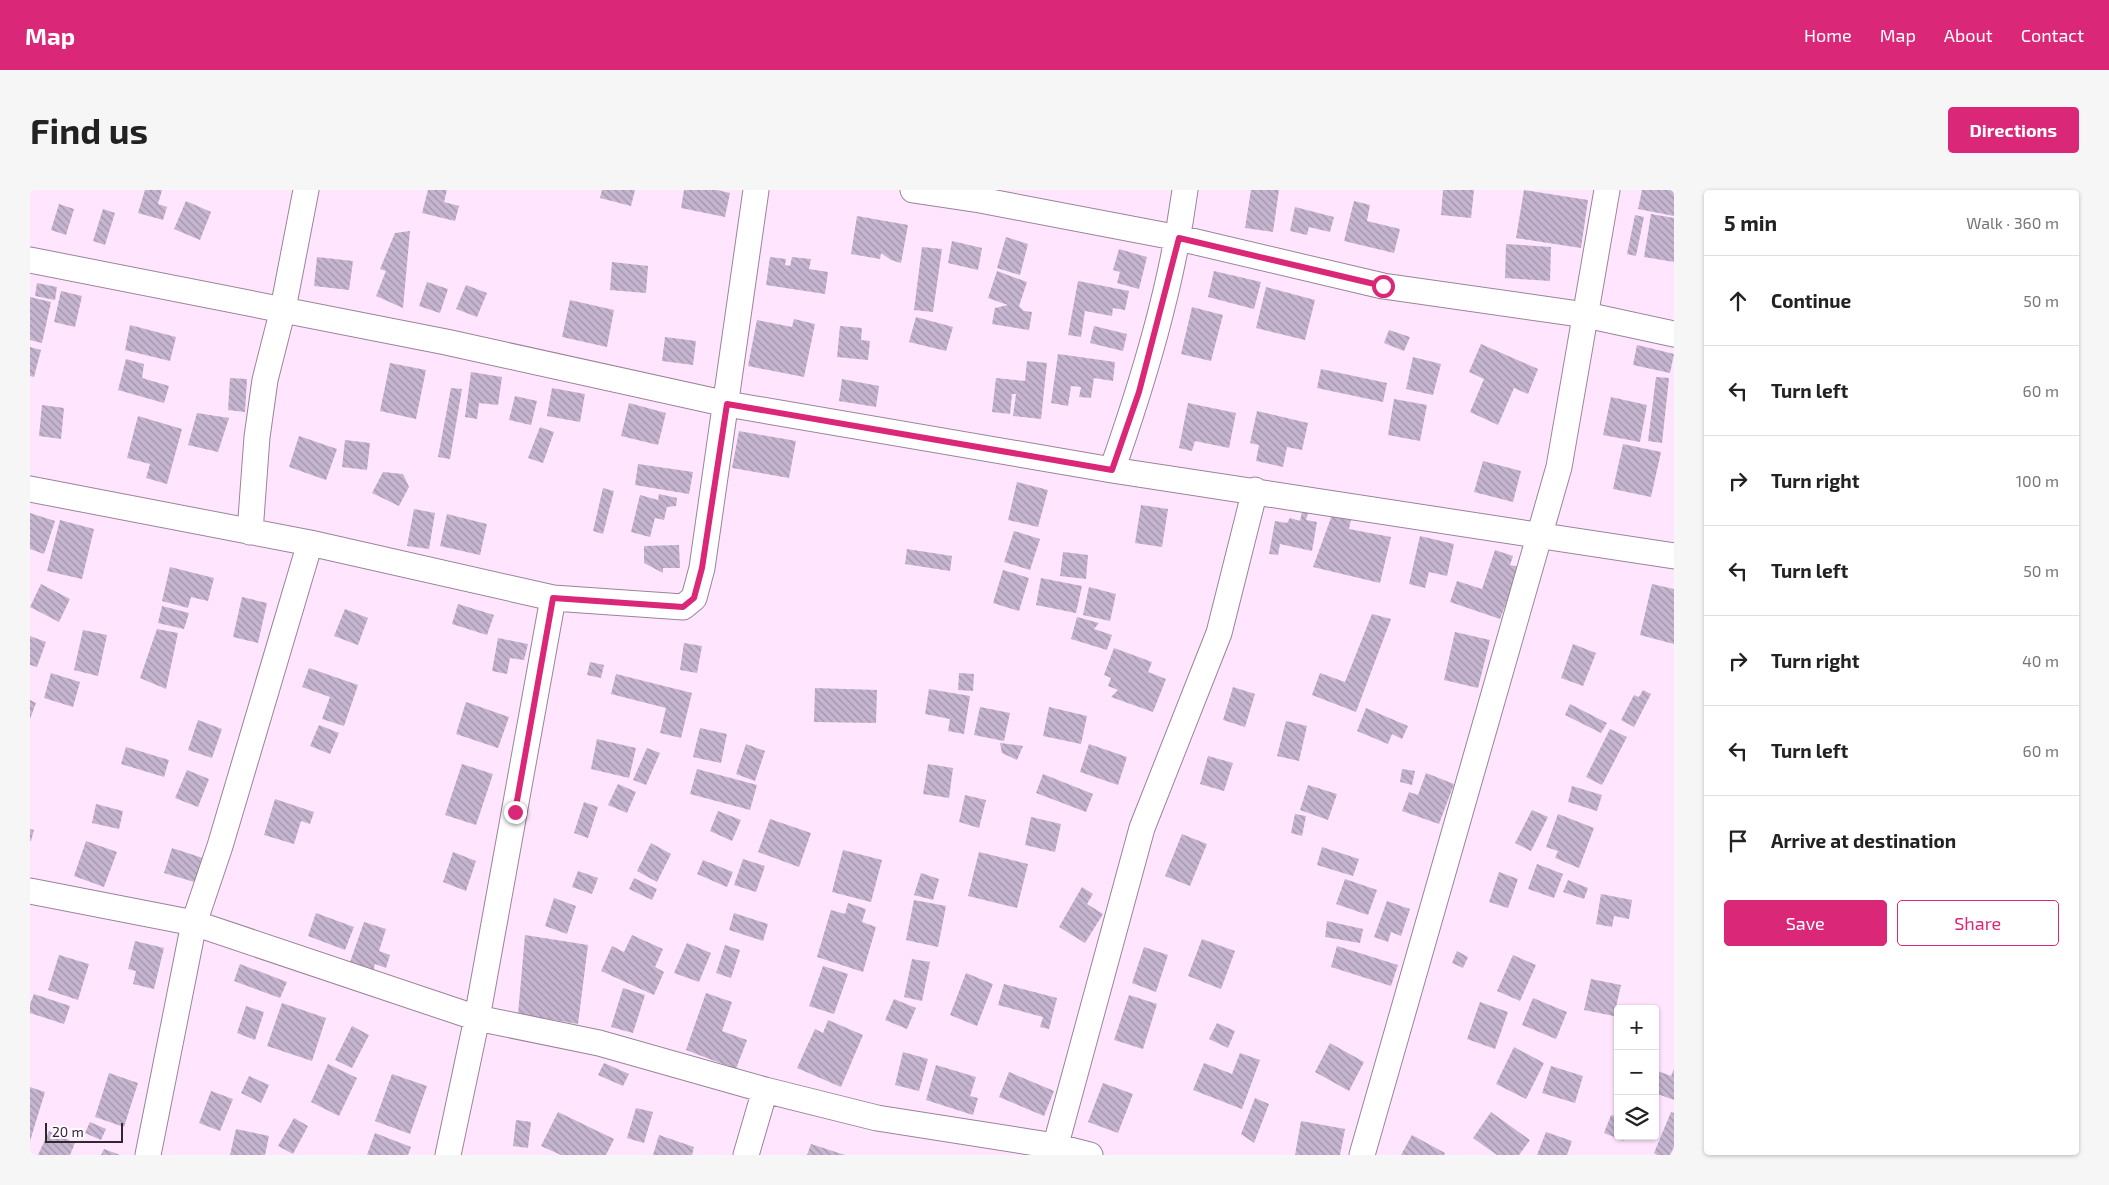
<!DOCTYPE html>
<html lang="en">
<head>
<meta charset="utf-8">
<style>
	:root { --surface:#fff; --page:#f6f6f6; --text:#222; --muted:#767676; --line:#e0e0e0; --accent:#db2777 }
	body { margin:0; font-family:"Exo 2",sans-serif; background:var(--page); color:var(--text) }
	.controls { position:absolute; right:15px; bottom:15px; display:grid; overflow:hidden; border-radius:5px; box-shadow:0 1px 4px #0004 }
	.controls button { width:45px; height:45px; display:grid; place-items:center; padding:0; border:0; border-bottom:1px solid var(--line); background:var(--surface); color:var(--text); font:25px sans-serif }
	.scale { position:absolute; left:15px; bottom:12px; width:78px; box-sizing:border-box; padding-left:5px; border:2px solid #302730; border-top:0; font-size:14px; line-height:18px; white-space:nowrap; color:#302730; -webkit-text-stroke:4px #fffaff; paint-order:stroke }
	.stop { position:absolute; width:15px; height:15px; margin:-11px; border:4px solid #db2777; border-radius:50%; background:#fff }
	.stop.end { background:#db2777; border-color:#fff; box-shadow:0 1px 5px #0008 }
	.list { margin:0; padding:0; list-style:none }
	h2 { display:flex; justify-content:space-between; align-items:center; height:65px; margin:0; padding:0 20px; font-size:21px }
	h2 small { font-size:16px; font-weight:400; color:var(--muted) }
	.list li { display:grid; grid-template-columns:32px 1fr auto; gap:15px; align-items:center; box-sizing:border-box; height:90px; padding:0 20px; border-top:1px solid var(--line) }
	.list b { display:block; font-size:19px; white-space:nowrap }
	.list em { font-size:16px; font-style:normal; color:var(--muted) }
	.actions { display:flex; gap:10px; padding:15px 20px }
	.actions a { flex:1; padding:11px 0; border:1px solid var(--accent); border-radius:5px; text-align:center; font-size:18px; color:var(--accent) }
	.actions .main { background:var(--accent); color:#fff }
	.icon { flex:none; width:28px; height:28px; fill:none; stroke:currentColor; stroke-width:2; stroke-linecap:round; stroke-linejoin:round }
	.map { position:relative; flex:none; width:1644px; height:965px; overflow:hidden; border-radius:5px }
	header { display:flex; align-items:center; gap:30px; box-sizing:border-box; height:70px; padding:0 25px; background:var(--accent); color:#fff }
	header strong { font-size:24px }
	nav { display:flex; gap:28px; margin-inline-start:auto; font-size:18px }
	.intro { display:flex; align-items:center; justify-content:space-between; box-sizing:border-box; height:120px; padding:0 30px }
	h1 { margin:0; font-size:35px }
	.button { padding:12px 22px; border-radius:5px; background:var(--accent); color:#fff; font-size:18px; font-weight:700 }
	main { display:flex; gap:30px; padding:0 30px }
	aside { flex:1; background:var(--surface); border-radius:5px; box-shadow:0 1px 4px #0004 }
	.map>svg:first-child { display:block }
	.building { fill:url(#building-back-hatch) }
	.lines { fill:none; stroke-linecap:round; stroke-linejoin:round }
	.street-casing { stroke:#9b839a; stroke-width:27 }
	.street { stroke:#fff; stroke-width:25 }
	.route { stroke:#db2777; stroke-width:6 }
</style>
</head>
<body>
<header>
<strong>Map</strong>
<nav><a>Home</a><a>Map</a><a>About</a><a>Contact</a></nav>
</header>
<div class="intro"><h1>Find us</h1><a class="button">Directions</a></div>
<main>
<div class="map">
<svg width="1644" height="965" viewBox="0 0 1644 965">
	<defs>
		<pattern id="building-back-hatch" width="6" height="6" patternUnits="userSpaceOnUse" patternTransform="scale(1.25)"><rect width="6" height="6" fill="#c6b5d0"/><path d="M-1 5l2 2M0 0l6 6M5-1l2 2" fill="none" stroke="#a193a9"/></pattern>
	</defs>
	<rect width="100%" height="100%" fill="#ffe5fe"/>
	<!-- building -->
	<path class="building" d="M115 0H132L128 14 137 17 133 30 108 23Z
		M398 0H417L414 12 429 16 425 31 392 23Z
		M572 0H605L601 16 570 8Z
		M654 0H687L700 3 695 27 651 18Z
		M1221 0H1249L1243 42 1215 38Z
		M1413 0H1444L1441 28 1411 25Z
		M1494 0 1558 10 1551 58 1486 48Z
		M1612 0H1644V26L1608 19Z
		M156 11 181 22 170 50 144 39Z
		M1324 11 1340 15 1337 31 1370 39 1364 63 1314 51Z
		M29 14 44 19 36 45 21 40Z
		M1265 17 1304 27 1300 42 1279 37 1277 45 1260 41Z
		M73 19 85 23 75 55 63 51Z
		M1621 24 1644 28V72L1614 67Z
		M1605 25 1614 27 1606 66 1597 64Z
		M827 26 878 35 871 73 861 70 851 63 850 69 821 64Z
		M380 41 373 118 346 106 356 81 350 79 365 43Z
		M976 47 998 54 990 85 967 78Z
		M922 51 952 58 948 80 918 73Z
		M1476 54 1521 57 1520 91 1475 88Z
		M892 57 912 59 903 122 884 120Z
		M1089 59 1117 67 1109 99 1087 93 1090 82 1083 80Z
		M287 67 323 71 319 100 284 96Z
		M740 67 756 69 755 75 760 76 762 67 781 69 779 79 798 82 795 104 736 95Z
		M582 72 618 76 616 103 580 100Z
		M967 81 997 92 989 116 994 121 1002 122 999 140 962 134 965 118 978 115 958 108Z
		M1184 81 1231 92 1224 119 1178 107Z
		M1048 91 1099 101 1095 120 1083 118 1082 126 1055 121 1051 147 1038 145Z
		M397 92 418 99 410 123 389 116Z
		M7 93 27 97 25 110 5 106Z
		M436 95 457 103 447 127 426 119Z
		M1236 97 1285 110 1275 150 1226 138Z
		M31 101 52 106 45 137 24 132Z
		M0 107 21 112 12 153 0 150Z
		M540 110 584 120 577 157 532 147Z
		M1162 117 1193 125 1181 171 1151 164Z
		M886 127 923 137 916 161 879 152Z
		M764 129 785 134 774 187 718 176 727 130 762 137Z
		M100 135 146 147 140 171 95 160Z
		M810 136 832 138 831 150 840 151 838 170 807 167Z
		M1064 136 1097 144 1093 161 1060 153Z
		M1359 140 1380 147 1374 161 1354 153Z
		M635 147 666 151 663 175 632 171Z
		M1451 154 1508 179 1498 204 1484 198 1468 235 1440 222 1454 189 1439 182Z
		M1607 155 1644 164 1640 183 1603 175Z
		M0 157 11 160 4 187 0 186Z
		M1028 164 1085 172 1083 191 1064 188 1061 208 1049 207 1051 197 1041 196 1038 216 1021 213Z
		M1383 167 1411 174 1403 205 1376 199Z
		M96 169 114 174 112 188 139 196 134 213 88 200Z
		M997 171 1017 173 1011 229 983 226 986 204H982L980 224 962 222 966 188 995 191Z
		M360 173 396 180 386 229 350 221Z
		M1291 179 1357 193 1353 212 1287 198Z
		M441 182 472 187 468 215 449 213 447 229 435 227Z
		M1626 187 1639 188 1632 253 1618 251Z
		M200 188 217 189 215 222 198 220Z
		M812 189 849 196 846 217 809 211Z
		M421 198 432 199 420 269 408 267Z
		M522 198 555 204 550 232 517 226Z
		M485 206 507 211 501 235 479 230Z
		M1581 207 1617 215 1610 252 1573 245Z
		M1364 209 1397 215 1390 251 1358 245Z
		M599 213 636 223 628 255 591 246Z
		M1158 213 1206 223 1199 258 1165 251 1162 261 1149 258Z
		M12 215 34 218 31 249 9 246Z
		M1227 221 1278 233 1272 260 1257 257 1253 277 1226 271 1229 255 1220 253Z
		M167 223 199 228 188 262 158 255Z
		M108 226 152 239 137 294 116 288 120 274 97 268Z
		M510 237 524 242 513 273 498 268Z
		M709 241 766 251 759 288 702 278Z
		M269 246 307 259 296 290 259 277Z
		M315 250 340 253 337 280 312 277Z
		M1593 254 1631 262 1621 307 1583 299Z
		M1453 271 1491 281 1483 312 1444 302Z
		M608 274 663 282 659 304 605 295Z
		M353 282 373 284 379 297 369 316 342 303Z
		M987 292 1018 300 1008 337 978 330Z
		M573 298 584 301 573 344 563 341Z
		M629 304 647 308 646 316 637 317 634 330 625 328 620 347 601 342 610 305 628 310Z
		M1111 315 1138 319 1132 357 1105 353Z
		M384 319 405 323 399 359 377 356Z
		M1272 322 1278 323 1276 330 1287 332 1282 361 1250 354 1248 365 1239 364 1245 331 1257 333 1260 328 1270 331Z
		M0 323 25 331 14 364 0 359Z
		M417 324 457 334 450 365 410 356Z
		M1302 325 1321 329 1319 339 1361 347 1350 393 1283 377Z
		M30 330 64 339 52 389 17 381Z
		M984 341 1010 349 1000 380 974 372Z
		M1390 346 1424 354 1417 386 1399 382 1395 398 1379 394Z
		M649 355 650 378H633V383L614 373V356Z
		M877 359 922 366 920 381 875 374Z
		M1465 360 1483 366 1480 375 1490 377 1470 429 1420 412 1427 391 1452 399Z
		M1033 362 1058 365 1056 389 1030 386Z
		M140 377 184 388 178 411 161 407 158 418 132 411Z
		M973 380 999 388 989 421 963 413Z
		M1011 388 1052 396 1046 423 1006 415Z
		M11 394 40 409 29 432 0 417Z
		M1622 394 1644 399V454L1610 445Z
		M1059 397 1086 404 1080 431 1053 425Z
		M212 407 237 413 228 453 203 447Z
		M428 414 464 425 457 445 422 434Z
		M132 416 159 423 154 439 128 433Z
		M315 419 338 428 328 455 304 446Z
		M1342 424 1361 429 1326 522 1282 505 1290 483 1315 492Z
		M1047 427 1069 433 1064 439 1082 445 1077 460 1041 449Z
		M127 439 148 443 136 499 110 488Z
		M53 440 77 445 68 486 44 480Z
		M1425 442 1460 450 1448 498 1414 490Z
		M0 446 16 452 7 477 0 475Z
		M468 448 498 454 494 470 480 468 477 484 462 481Z
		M654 453 672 456 667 483 650 480Z
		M1543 454 1566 463 1553 496 1531 488Z
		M1084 458 1122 472 1118 482 1136 489 1123 522 1081 507 1088 500 1078 496 1081 488 1074 485Z
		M560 472 574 475 571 488 557 485Z
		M279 478 328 495 314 536 292 529 300 507 272 497Z
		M21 483 50 492 43 517 14 508Z
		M929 483 944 484 943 501 928 500Z
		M586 484 662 503 651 548 630 543 636 518 581 504Z
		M1203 497 1225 504 1215 537 1193 530Z
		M785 498 847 500 846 533 784 532Z
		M899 499 940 506 934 544 918 541 920 529 895 524Z
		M1613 500 1621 504 1604 537 1591 530 1604 505 1609 507Z
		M0 510 6 513 0 529Z
		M436 512 479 527 468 558 426 544Z
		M1540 514 1577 533 1571 543 1535 525Z
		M950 517 980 523 974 551 944 545Z
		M1019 517 1057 526 1051 554 1013 546Z
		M1336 518 1378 536 1372 549 1362 544 1358 554 1327 541Z
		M168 530 192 539 182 568 158 560Z
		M1256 531 1277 536 1269 571 1247 566Z
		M289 535 309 543 300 564 280 556Z
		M670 538 697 544 691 573 663 567Z
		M1580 539 1597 547 1572 595 1556 587Z
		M567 549 606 558 599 588 561 579Z
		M970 553 993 556 987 570 972 563Z
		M716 554 735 561 725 591 706 584Z
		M1059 554 1097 567 1088 595 1050 582Z
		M96 557 139 570 134 587 91 574Z
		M617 558 630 563 616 595 603 590Z
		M1178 566 1203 573 1194 601 1170 594Z
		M432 574 463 584 446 635 415 625Z
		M898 574 923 578 919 608 893 604Z
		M667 579 727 595 720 620 660 604Z
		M1372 579 1385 581 1382 595 1370 592Z
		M157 580 179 589 168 617 145 608Z
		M1396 583 1424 594 1409 634 1372 621 1379 602 1388 605Z
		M1013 584 1063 604 1056 622 1006 603Z
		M588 594 606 602 597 623 578 615Z
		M1278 595 1307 604 1298 630 1270 620Z
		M1542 596 1572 605 1567 621 1538 612Z
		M935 605 956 610 949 638 929 632Z
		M245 609 284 622 280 634 271 631 264 654 234 645Z
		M554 612 568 617 558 648 544 643Z
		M66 614 93 621 89 639 62 633Z
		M1502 620 1518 627 1501 661 1485 653Z
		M688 621 711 630 702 651 680 641Z
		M1265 624 1276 626 1272 646 1261 643Z
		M1528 624 1564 638 1549 678 1525 668 1528 661 1516 657Z
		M1001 627 1031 634 1025 662 995 655Z
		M740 629 781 643 769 677 728 662Z
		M0 639 4 640 1 651H0Z
		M1152 644 1177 654 1160 696 1135 686Z
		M56 651 87 662 74 697 44 686Z
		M621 653 641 664 627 692 607 681Z
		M1292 657 1329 669 1323 686 1287 675Z
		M142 658 179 670 171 694 134 683Z
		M813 660 852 670 841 712 802 702Z
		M423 662 446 671 436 701 413 692Z
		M949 662 998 674 987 718 938 706Z
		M713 669 735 676 726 702 704 695Z
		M673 670 703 682 697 697 667 684Z
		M1507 674 1533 684 1524 708 1498 699Z
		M548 681 568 688 562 704 542 697Z
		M1469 682 1488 689 1478 718 1459 712Z
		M891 683 909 689 903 710 884 705Z
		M604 688 627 699 622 710 599 699Z
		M1315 689 1347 700 1338 725 1306 714Z
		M1538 690 1558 698 1554 709 1533 702Z
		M1052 697 1063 704 1057 714 1073 724 1055 753 1029 737Z
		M1571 704 1602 710 1599 729 1584 726 1582 737 1566 734Z
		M524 708 546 716 537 744 515 736Z
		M884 710 916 716 908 757 876 750Z
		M1357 711 1380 719 1371 746 1361 742 1358 752 1344 747Z
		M818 713 836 719 832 732 846 737 833 782 787 767 801 720 815 724Z
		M286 723 324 737 315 760 278 746Z
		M704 723 738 734 733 751 699 740Z
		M1297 731 1333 739 1330 753 1295 747Z
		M334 732 356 739 349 761 360 765 356 778 345 774 343 782 319 775Z
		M495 745 558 755 548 834 488 824Z
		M602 745 633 759 625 777 634 782 624 805 571 781 582 756 594 762Z
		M1172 749 1205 761 1191 799 1158 786Z
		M105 751 134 758 124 799 103 794 106 781 98 779Z
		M657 753 681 763 669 792 644 783Z
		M695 755 710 760 701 788 686 783Z
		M1307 756 1368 775 1361 796 1301 777Z
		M1114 757 1138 765 1126 802 1102 793Z
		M1427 761 1438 767 1433 778 1422 773Z
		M29 765 59 774 48 810 18 800Z
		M1483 765 1506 775 1490 811 1467 801Z
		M882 769 900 772 892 811 874 807Z
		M210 774 257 792 250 808 204 791Z
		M793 776 818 784 804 824 779 816Z
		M936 783 963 794 947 836 920 825Z
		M1561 789 1591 795 1584 826 1554 820Z
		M974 794 1027 808 1019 839 1010 837 1013 827 968 815Z
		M593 798 615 805 603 843 581 837Z
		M676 803 702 812 692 841 717 850 706 879 656 860Z
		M4 804 40 816 34 834 0 823V814Z
		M1099 805 1127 814 1113 859 1084 850Z
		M1503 808 1537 822 1526 849 1492 835Z
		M864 809 886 818 877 839 855 830Z
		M1450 812 1478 822 1465 859 1437 849Z
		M252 813 296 828 282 871 237 856Z
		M216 816 234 822 225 850 207 843Z
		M798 830 833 845 811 897 767 878 785 839 793 843Z
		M1187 833 1205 841 1198 858 1179 849Z
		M322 836 339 845 322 878 305 870Z
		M1300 853 1334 872 1319 901 1285 882Z
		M1484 857 1514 873 1496 909 1466 894Z
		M873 862 898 869 889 901 865 895Z
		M1210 863 1230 870 1212 919 1163 900 1174 873 1202 884Z
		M574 873 599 884 593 896 568 885Z
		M298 874 327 888 309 926 281 912Z
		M906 875 946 887 940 906 948 908 943 925 896 910Z
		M1521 876 1553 886 1545 913 1512 903Z
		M1644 879V910L1625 903V880L1641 886Z
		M979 882 1024 901 1014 926 969 907Z
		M79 883 108 893 94 937 65 927Z
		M362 884 397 896 380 944 345 931Z
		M219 886 239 895 231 913 211 903Z
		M1073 893 1103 904 1088 943 1058 932Z
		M0 897 15 902 0 951Z
		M181 901 203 909 190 941 169 933Z
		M1225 908 1239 914 1224 953 1211 944Z
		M606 918 623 922 614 953 597 948Z
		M528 922 584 949 576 965H531L511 956Z
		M1461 922 1500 950 1489 965H1467L1443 948Z
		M1641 922 1644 923V957L1640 965H1627L1624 963Z
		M1581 925 1588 927V946H1596L1594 951 1574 943Z
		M264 928 278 936 263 964 248 956Z
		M486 930 501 932 498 958 483 956Z
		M1271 931 1315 939 1310 965H1265Z
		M60 932 76 939 71 950 55 943Z
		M206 939 239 946 235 965H200Z
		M19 941 45 953 40 965H8Z
		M1516 942 1542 951 1537 965H1507Z
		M345 943 381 957 378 965H337Z
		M629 945 664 957 662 965H623Z
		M1382 945 1415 963 1414 965H1371Z
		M781 954 815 965H777Z
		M74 959 90 965H71Z"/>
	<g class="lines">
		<!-- street casing -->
		<g class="street-casing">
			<path id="street" d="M883 0 950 10 1149 48 1353 96 1556 125 1644 144
				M0 70 416 152 697 214 1082 280 1644 366
				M1082 280C1114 189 1142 96 1155 0
				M0 299 280 353 523 408 447 828 418 965
				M220 342 227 247 235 190 253 119 276 0
				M523 408 653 417 664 408 672 378 726 0
				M0 701 164 733 447 828 569 853 735 900 847 928 1025 956 1060 965
				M118 965 164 733 190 656 280 353
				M716 965 735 900
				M1023 965 1112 638 1189 443 1225 300
				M1332 965 1529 277 1577 0"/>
		</g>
		<!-- street -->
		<use href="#street" class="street"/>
	</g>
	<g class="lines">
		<!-- route -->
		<path class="route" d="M485 622 523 408 653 417 664 408 672 378 697 214 1082 280 1109 202 1149 48 1353 96"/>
	</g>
</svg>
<div class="controls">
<button>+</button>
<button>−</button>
<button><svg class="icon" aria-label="layers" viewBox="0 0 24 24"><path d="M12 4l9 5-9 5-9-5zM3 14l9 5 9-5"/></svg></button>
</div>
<div class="scale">20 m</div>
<div class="stop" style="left:1353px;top:96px"></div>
<div class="stop end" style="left:485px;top:622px"></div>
</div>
<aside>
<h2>5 min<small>Walk · 360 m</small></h2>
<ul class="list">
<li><svg class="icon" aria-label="ahead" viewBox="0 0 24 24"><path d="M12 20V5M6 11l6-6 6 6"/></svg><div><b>Continue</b></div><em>50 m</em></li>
<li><svg class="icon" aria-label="left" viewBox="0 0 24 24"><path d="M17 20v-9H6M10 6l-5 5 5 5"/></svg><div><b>Turn left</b></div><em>60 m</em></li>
<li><svg class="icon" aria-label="right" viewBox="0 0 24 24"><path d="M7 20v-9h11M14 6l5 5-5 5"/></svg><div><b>Turn right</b></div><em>100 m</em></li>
<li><svg class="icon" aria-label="left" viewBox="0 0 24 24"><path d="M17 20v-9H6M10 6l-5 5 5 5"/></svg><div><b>Turn left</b></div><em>50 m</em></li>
<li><svg class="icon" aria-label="right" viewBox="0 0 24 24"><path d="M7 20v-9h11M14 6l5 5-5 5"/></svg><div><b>Turn right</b></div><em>40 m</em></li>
<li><svg class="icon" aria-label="left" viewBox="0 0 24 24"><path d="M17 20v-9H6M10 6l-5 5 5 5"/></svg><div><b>Turn left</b></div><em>60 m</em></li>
<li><svg class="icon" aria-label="arrive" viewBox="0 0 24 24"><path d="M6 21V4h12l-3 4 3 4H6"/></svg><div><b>Arrive at destination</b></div></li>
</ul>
<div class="actions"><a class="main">Save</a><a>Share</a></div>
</aside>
</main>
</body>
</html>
